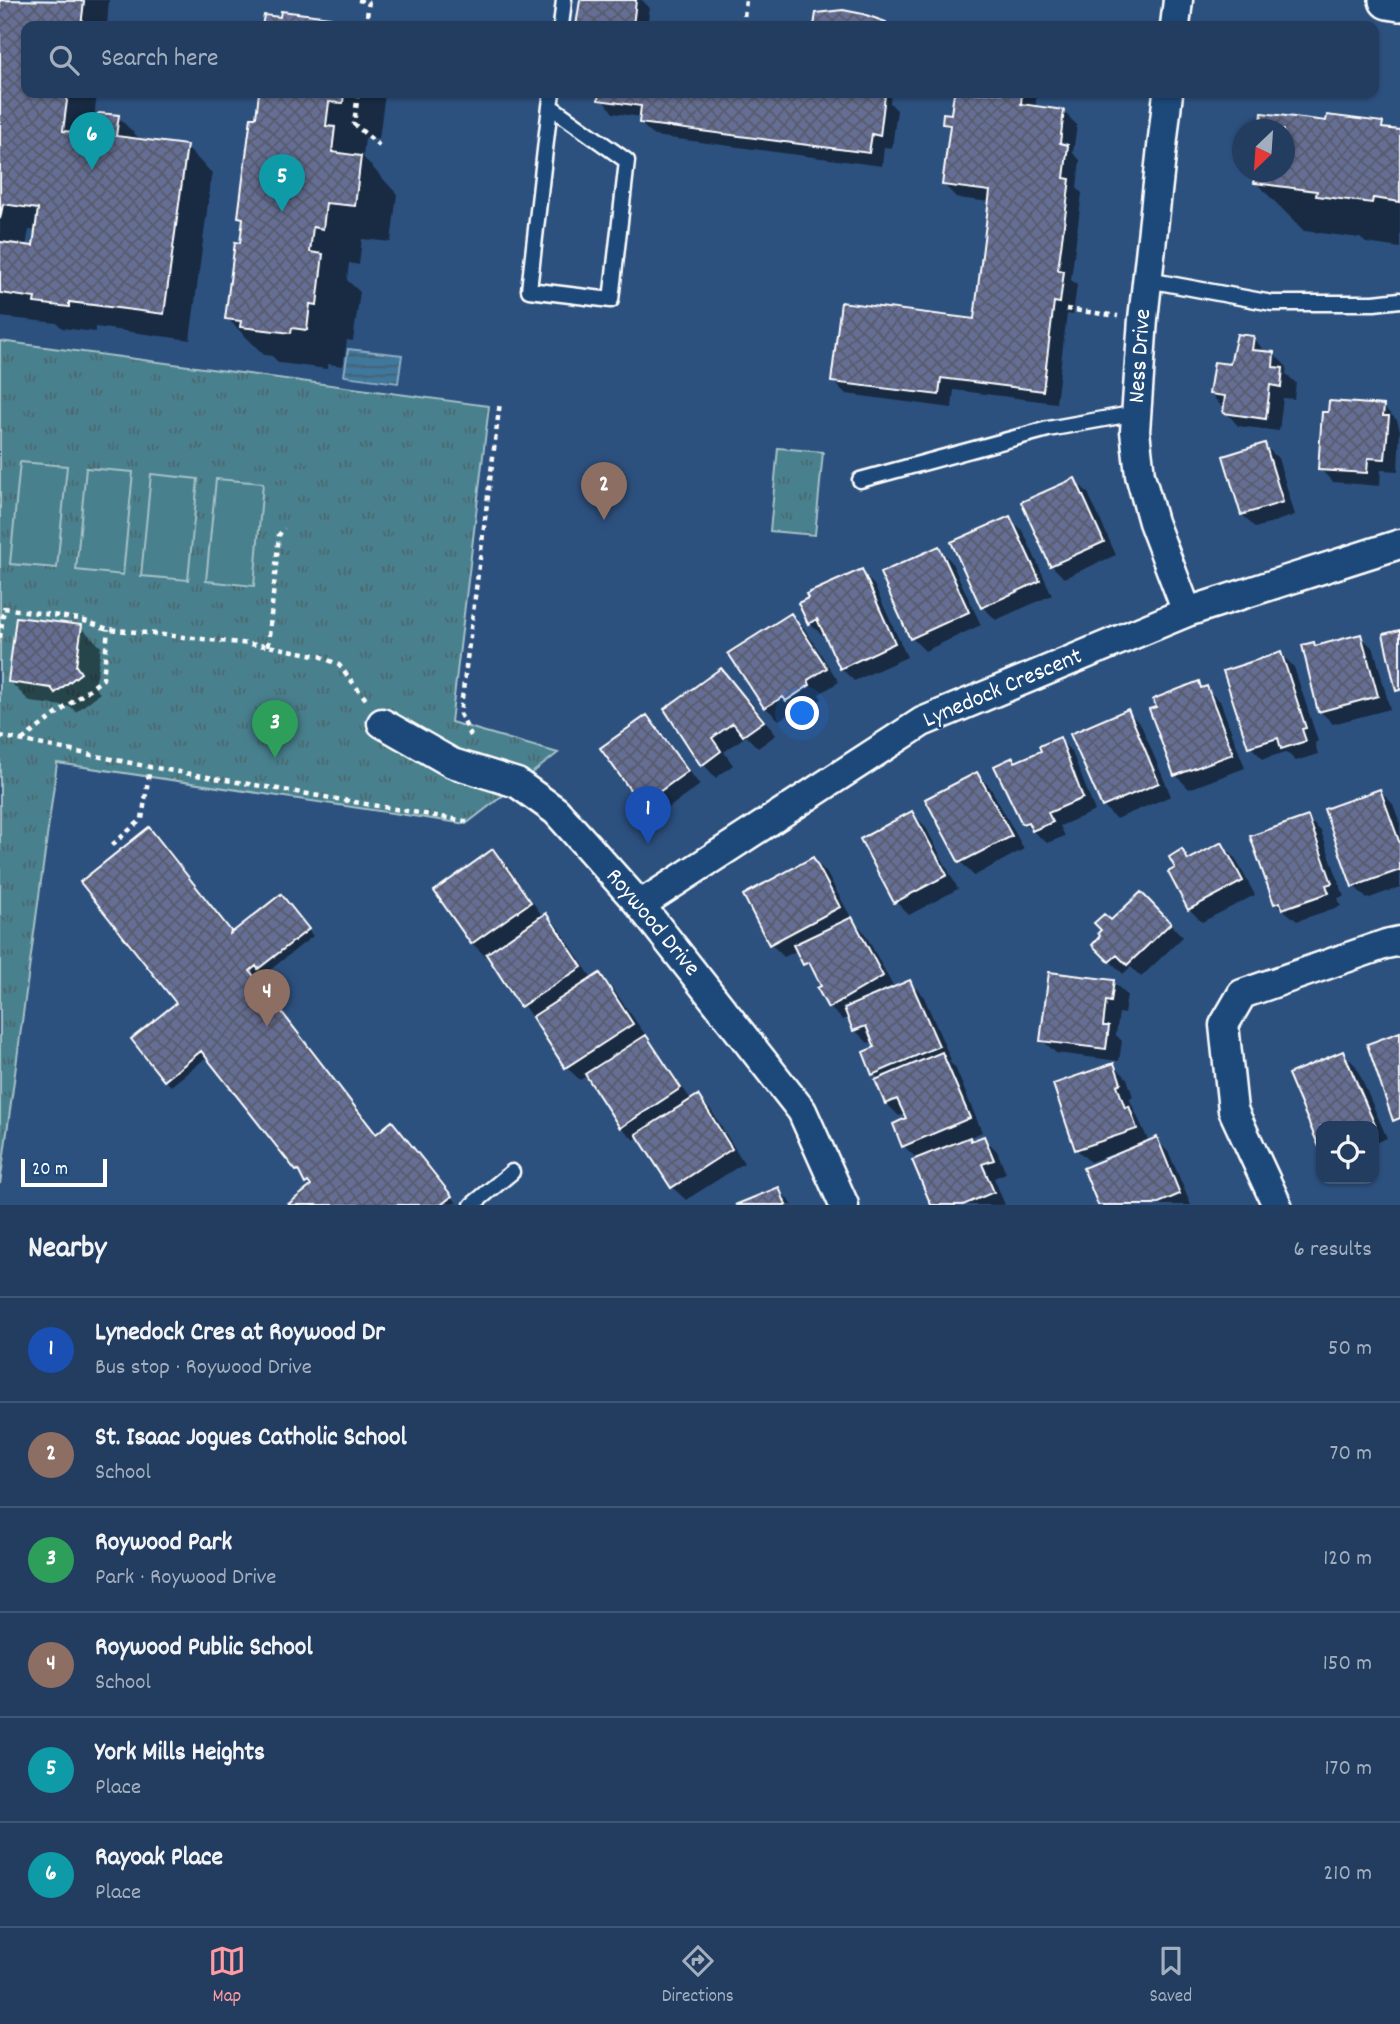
<!DOCTYPE html>
<html lang="en">
<head>
<meta charset="utf-8">
<style>
	:root { --surface:#223d5f; --page:#2a4465; --text:#f1f3f6; --muted:#a2aebd; --line:#3f5674; --accent:#ff9aa2 }
	body { margin:0; font-family:Dekko,sans-serif; background:var(--page); color:var(--text) }
	.controls { position:absolute; right:21px; bottom:21px; display:grid; overflow:hidden; border-radius:14px; box-shadow:0 2px 5px #0004 }
	.controls button { width:63px; height:63px; display:grid; place-items:center; padding:0; border:0; border-bottom:2px solid var(--line); background:var(--surface); color:var(--text); font:35px sans-serif }
	.compass { position:absolute; left:1232px; top:119px; width:63px; height:63px; border-radius:50%; background:var(--surface); box-shadow:0 2px 5px #0004; rotate:205deg }
	.scale { position:absolute; left:21px; bottom:18px; width:86px; box-sizing:border-box; padding-left:7px; border:4px solid #fff; border-top:0; font-size:19px; line-height:24px; white-space:nowrap; color:#fff; -webkit-text-stroke:5px #1f4a7a; paint-order:stroke }
	.you { position:absolute; left:803px; top:714px; width:24px; height:24px; margin:-18px; border:5px solid #fff; border-radius:50%; background:#1a73e8; box-shadow:0 0 0 10px #1a73e833 }
	.badge { display:grid; place-items:center; width:46px; height:46px; border-radius:50%; background:var(--accent); color:#fff; font-size:23px; font-weight:700 }
	.pin { position:absolute; translate:-50% -58px; filter:drop-shadow(0 2px 4px #0008) }
	.pin::after { content:''; position:absolute; top:37px; width:24px; height:21px; background:inherit; clip-path:polygon(0 0,100% 0,50% 100%) }
	.list { margin:0; padding:0; list-style:none }
	h2 { display:flex; justify-content:space-between; align-items:center; height:91px; margin:0; padding:0 28px; font-size:30px }
	h2 small { font-size:23px; font-weight:400; color:var(--muted) }
	.list li { display:grid; grid-template-columns:46px 1fr auto; gap:21px; align-items:center; box-sizing:border-box; height:105px; padding:0 28px; border-top:2px solid var(--line) }
	.list b { display:block; font-size:26px; white-space:nowrap }
	.list p { margin:0; font-size:23px; white-space:nowrap; color:var(--muted) }
	.list em { font-size:23px; font-style:normal; color:var(--muted) }
	.icon { flex:none; width:38px; height:38px; fill:none; stroke:currentColor; stroke-width:2; stroke-linecap:round; stroke-linejoin:round }
	.map { position:relative; flex:none; width:1400px; height:1205px; overflow:hidden }
	.search { position:absolute; background:var(--surface); box-shadow:0 2px 5px #0004; left:21px; right:21px; top:21px; height:77px; display:flex; align-items:center; gap:18px; box-sizing:border-box; padding:0 24px; border-radius:14px; color:var(--muted); font-size:26px }
	.sheet { height:721px; background:var(--surface) }
	nav { display:flex; justify-content:space-around; align-items:center; box-sizing:border-box; height:98px; border-top:2px solid var(--line); background:var(--surface); font-size:19px; color:var(--muted) }
	nav a { display:grid; justify-items:center; gap:4px }
	nav .on { color:var(--accent) }
	.map>svg:first-child { display:block }
	.park { fill:url(#park-tufts); stroke:#a4c0c6; stroke-width:2 }
	.pitch { fill:#4a808e; stroke:#a4c0c6; stroke-width:2 }
	.water { fill:url(#water-rules); stroke:#8cadc4; stroke-width:2 }
	.shadow { fill:#0007; fill-rule:evenodd }
	.building { fill:url(#building-cross-hatch); stroke:#fff; stroke-width:2 }
	.lines { fill:none; stroke-linecap:round; stroke-linejoin:round }
	.service-casing { stroke:#fff; stroke-width:19 }
	.minor-casing { stroke:#fff; stroke-width:33 }
	.tertiary-casing { stroke:#fff; stroke-width:42 }
	.path { stroke:#fff; stroke-width:4.5; stroke-dasharray:5 5; stroke-linecap:butt }
	.service { stroke:#1f4a7a; stroke-width:14 }
	.minor { stroke:#1f4a7a; stroke-width:28 }
	.tertiary { stroke:#1f4a7a; stroke-width:37 }
	.labels { text-anchor:middle; dominant-baseline:central; stroke-width:5; stroke-linejoin:round; paint-order:stroke }
	.street-label { font-size:24px; fill:#fff; stroke:#1f4a7a }
</style>
</head>
<body>
<div class="map">
<svg width="1400" height="1205" viewBox="0 0 1400 1205">
	<defs>
		<pattern id="park-tufts" width="24" height="20" patternUnits="userSpaceOnUse" patternTransform="scale(1.75)"><rect width="24" height="20" fill="#4a808e"/><path d="M3 7l-1-3M5 7V3M7 7l1-3M15 17l-1-3M17 17v-4M19 17l1-3" fill="none" stroke="#4b666d"/></pattern>
		<pattern id="water-rules" width="6" height="5" patternUnits="userSpaceOnUse" patternTransform="scale(1.75)"><rect width="6" height="5" fill="#40779c"/><path d="M0 2.5h6" fill="none" stroke="#475f70"/></pattern>
		<pattern id="building-cross-hatch" width="8" height="8" patternUnits="userSpaceOnUse" patternTransform="scale(1.75)"><rect width="8" height="8" fill="#656e94"/><path d="M0 0l8 8M0 8l8-8" fill="none" stroke="#575b6c"/></pattern>
	</defs>
	<rect width="100%" height="100%" fill="#2d517f"/>
	<filter id="ink" filterUnits="userSpaceOnUse"><feTurbulence type="fractalNoise" baseFrequency=".0143" numOctaves="2"/><feDisplacementMap in="SourceGraphic" scale="14" xChannelSelector="R" yChannelSelector="G"/><feConvolveMatrix kernelMatrix="1 2 1 2 8 2 1 2 1" color-interpolation-filters="sRGB"/></filter>
	<g filter="url(#ink)">
		<!-- park -->
		<path class="park" d="M0 341 489 406 451 722 558 753 466 824 57 763 0 1184Z
			M778 448 823 452 815 535 770 531Z"/>
		<!-- pitch -->
		<path class="pitch" d="M20 462 67 466 57 568 10 564Z
			M86 468 133 472 123 575 76 570Z
			M151 474 198 479 188 580 141 576Z
			M216 479 263 483 254 586 206 581Z"/>
		<!-- water -->
		<path class="water" d="M348 349 402 355 398 383 344 376Z"/>
		<!-- shadow -->
		<path class="shadow" d="M0 0H109L107 26H26V93H97L94 119 118 117 142 141 186 147 212 173 190 340 95 327V332L62 328 57 323 0 317ZM29 230 37 231 34 248 26 247Z
			M581 0H642L650 8 647 26H578Z
			M265 17 330 19 340 26H264Z
			M257 93H385L379 139 365 138 363 157 397 194 391 242 362 239 359 265 349 263 347 280 360 292 353 341 347 340 343 366 328 364 327 369 279 363 272 356 264 355 227 318 242 245 245 221 240 217 257 119 260 96Z
			M583 93H891L890 103 897 110 892 148 884 147 882 166 654 136 640 123 641 117 613 113 600 96Z
			M956 93H1037L1035 108 1064 112 1077 125 1073 153 1080 160 1077 188 1082 193 1071 280 1077 285 1073 315 1067 314 1056 403 954 390 952 408 846 394 833 381 976 321 990 202 957 198 944 185 951 130 944 123 953 116Z
			M1328 123 1382 124 1389 131 1400 132V248L1366 243 1360 238 1304 231 1256 183 1257 172H1284Z
			M1253 337 1266 353 1274 354 1287 367 1286 374 1296 383 1294 399 1283 398 1279 431 1238 426 1211 394Z
			M1383 407 1397 420 1400 430 1398 471 1381 470 1380 486 1333 482 1320 469Z
			M1264 445 1278 458 1295 515 1255 528 1242 514Z
			M1075 480 1088 493 1116 555 1064 578 1051 565Z
			M1009 518 1023 531 1052 595 996 620 983 607 954 543Z
			M938 548 951 561 981 625 925 651 912 638Z
			M861 571 874 585 907 657 854 681 841 668 826 634 823 636 810 623Z
			M791 615 804 628 839 682 819 694 822 699 800 713 797 709 779 720 765 707 731 653Z
			M81 627 101 647 95 688 100 693 76 712 71 707 30 702 10 682Z
			M1360 636 1374 649 1390 709 1333 724 1320 711 1313 644 1317 648Z
			M1281 654 1294 667 1318 741 1315 743 1318 754 1296 761 1286 752 1263 759 1250 746Z
			M721 670 752 703 776 735 758 748 746 736 724 752 733 765 716 778 703 764Z
			M1198 683 1220 701 1245 768 1189 789 1176 775 1151 710Z
			M1128 711 1141 725 1171 796 1116 819 1103 806Z
			M647 717 700 785 656 817 603 749Z
			M1059 739 1072 752 1095 811 1060 826 1065 836 1047 843 1023 823 1013 759 1016 763 1043 752Z
			M977 774 990 787 1024 849 974 876 961 862 928 800Z
			M1380 791 1393 804 1400 823V887L1367 899 1354 886Z
			M912 813 925 826 958 889 909 915 896 902Z
			M1307 818 1321 831 1344 896 1338 898 1341 906 1297 921 1275 903Z
			M155 836 233 934 287 902 313 936 265 974 263 971 254 978 376 1135 398 1129 457 1203 290 1205 311 1188 207 1057 171 1086 165 1080 178 1003Z
			M1222 844 1235 858 1255 895 1202 922 1189 909 1177 869 1182 852 1191 861Z
			M493 851 506 864 543 917 546 915 559 928 593 980 600 975 613 989 692 1101 698 1097 711 1110 744 1163 686 1200 672 1187 640 1136 634 1140 621 1127 588 1075 580 1080 566 1067 488 954 485 956 472 943Z
			M813 859 826 872 852 919 864 932 894 988 910 982 923 995 951 1060 948 1061 955 1067 982 1132 968 1138 973 1142 984 1138 997 1151 1006 1173 994 1178 1005 1205H933L915 1161 918 1160 904 1146 908 1119 906 1114 899 1116 886 1103 880 1080 874 1074 877 1048 874 1041 868 1043 855 1030 849 1016 843 1020 829 1007 824 986 798 950 784 957 771 944Z
			M1154 907 1183 937 1141 977 1131 967 1123 974 1094 945Z
			M1113 982 1127 995 1124 1014 1119 1013 1116 1035 1122 1041 1119 1061 1056 1053 1042 1040Z
			M1343 1053 1356 1066 1387 1138 1374 1144V1126H1321V1147L1290 1075Z
			M1114 1065 1127 1078 1133 1097 1129 1098 1149 1142 1156 1139 1169 1153 1191 1205H1100L1085 1169 1116 1156 1115 1153 1090 1162 1076 1149Z
			M778 1189 793 1205H740Z"/>
		<!-- building -->
		<path class="building" d="M0 0 84 1 81 26H26V93H68L63 131 75 132 99 113 119 115 116 136 187 145 164 314 69 302V307L34 303 35 298 0 293V242L33 246 38 209 3 204 0 219Z
			M580 0H636L633 26H576Z
			M843 10 863 14 886 22V26H814L816 13Z
			M281 11 331 17 330 23 346 26H262L264 15 280 17Z
			M259 93H344L343 103 329 102 326 126 335 127 332 152 361 156 355 206 326 203 323 229 313 227 310 252 323 254 317 305 310 304 307 330 292 328 291 333 240 327 241 321 225 319 235 242 240 243 243 218 238 217 251 117H256Z
			M599 93H877L885 95 880 136 872 134 869 153 639 123 641 106 598 100Z
			M954 93H1022L1021 104 1064 110 1060 143 1068 145 1064 178 1070 179 1058 270 1064 271 1060 303 1054 302 1043 391 941 378 939 395 831 382 841 302 974 319 990 191 942 185 950 125 942 124 943 113 951 114Z
			M1262 113 1326 121 1327 115 1383 122 1382 128 1400 130V202L1373 198 1372 203 1316 196 1317 191 1254 183 1255 172H1284V130H1260Z
			M1237 334 1254 336 1252 350 1274 352 1273 367 1283 368 1281 387 1270 385 1266 419 1223 413 1225 396 1209 394 1214 362 1230 364Z
			M1329 401 1384 405 1383 416H1389L1385 459 1368 458 1367 473 1318 470 1322 412H1328Z
			M1265 443 1283 502 1241 515 1223 456Z
			M1075 478 1104 542 1050 566 1021 502Z
			M1010 516 1040 581 981 608 951 542Z
			M939 546 969 612 910 639 880 573Z
			M862 569 895 643 840 669 817 619 808 624 798 603 808 598 806 594Z
			M791 613 827 668 808 680 810 685 786 701 783 697 764 708 728 653Z
			M16 617 82 625 76 666 81 673 55 693 51 688 8 682Z
			M1400 630V690L1396 691 1383 634Z
			M1361 634 1378 696 1318 712 1302 645 1314 642 1315 646Z
			M1281 652 1306 728 1302 729 1306 741 1281 749 1278 738 1248 747 1223 671Z
			M721 668 764 721 743 736 733 723 712 738 721 751 701 766 664 709Z
			M1199 681 1201 688 1207 686 1233 754 1174 776 1149 709 1156 707 1153 699Z
			M1128 709 1159 783 1102 807 1070 734Z
			M647 715 688 771 641 805 600 748Z
			M1060 737 1083 798 1048 813 1053 822 1032 831 1028 822 1022 824 994 766 1013 757 1015 762 1041 751 1039 746Z
			M977 772 1012 836 959 863 925 799Z
			M1380 789 1400 844V870L1352 887 1324 809Z
			M912 811 947 875 894 903 860 839Z
			M1308 816 1332 883 1326 885 1329 893 1282 909 1280 902 1274 904 1250 836Z
			M149 827 231 931 230 934 281 894 309 929 258 969 256 966 250 971 376 1134 392 1121 452 1196 441 1205H287L311 1186 308 1182 305 1184 298 1170 296 1171 201 1051 164 1081 131 1039 176 1003 80 882Z
			M1222 842 1243 881 1188 910 1168 872 1175 868 1169 857 1182 849 1188 860Z
			M493 849 531 902 471 944 434 891Z
			M813 857 840 907 769 945 743 895Z
			M1141 892 1171 923 1127 965 1117 955 1109 962 1092 945 1100 936 1098 933 1101 930 1094 923 1104 914 1111 920Z
			M546 913 582 967 520 1007 486 954Z
			M852 917 883 976 828 1008 817 988 821 986 809 962 803 965 793 945Z
			M1049 972 1114 980 1111 1002 1106 1001 1103 1026H1109L1106 1049 1040 1041Z
			M600 973 633 1024 565 1068 532 1017Z
			M910 980 939 1046 872 1075 863 1052 875 1047 866 1026 853 1031 844 1008Z
			M1400 1032V1118L1393 1121 1367 1044Z
			M646 1035 681 1088 620 1128 585 1074Z
			M1343 1051 1375 1125 1321 1126 1320 1149 1288 1074Z
			M942 1052 970 1118 902 1147 893 1124 906 1118 897 1099 885 1104 875 1080Z
			M1114 1063 1121 1083 1117 1085 1125 1108 1129 1106 1137 1129 1075 1150 1053 1084Z
			M698 1095 732 1149 671 1188 636 1134Z
			M984 1136 994 1160 982 1164 994 1192 963 1205H931L912 1160 970 1137 971 1141Z
			M1157 1137 1180 1194 1154 1205H1098L1083 1168Z
			M779 1187 786 1205H735Z"/>
		<g class="lines">
			<!-- service casing -->
			<g class="service-casing">
				<path id="service" d="M561 26 564 0
					M550 106 627 161 611 300 529 290 550 106 552 93
					M1148 280 1272 303H1374L1400 300
					M860 480 1048 429 1137 413
					M472 1205 512 1172"/>
			</g>
			<!-- minor casing -->
			<g class="minor-casing">
				<path id="minor" d="M1175 26 1178 0
					M1168 93 1143 319 1135 431 1140 475 1153 522 1187 612
					M382 723 452 763 517 783 556 811 640 905 802 1111 844 1205
					M640 905 922 722 1187 612 1400 544
					M1277 1205 1233 1110 1224 1025 1242 994 1386 944 1400 941"/>
			</g>
			<!-- tertiary casing -->
			<g class="tertiary-casing">
				<path id="tertiary" d="M1388 0 1400 2"/>
			</g>
			<!-- path -->
			<path class="path" d="M358 0 369 2
				M366 26 369 0
				M743 26 746 0
				M358 93 354 124 383 149
				M1066 309 1118 316
				M0 638 4 608 79 619 108 629 268 646 320 656 339 665 368 702
				M268 646 279 535 284 528
				M0 736 150 767 471 822
				M471 736 460 714 500 402
				M22 740 103 679 108 629
				M112 845 142 819 150 767"/>
			<!-- service -->
			<use href="#service" class="service"/>
			<!-- minor -->
			<use href="#minor" class="minor"/>
			<!-- tertiary -->
			<use href="#tertiary" class="tertiary"/>
		</g>
	</g>
	<g class="labels">
		<!-- street labels -->
		<g class="street-label">
			<text transform="translate(1141 356) rotate(-86)">Ness Drive</text>
			<text transform="translate(1003 689) rotate(-23)">Lynedock Crescent</text>
			<text transform="translate(652 923) rotate(50)">Roywood Drive</text>
		</g>
	</g>
</svg>
<div class="controls">
<button><svg class="icon" aria-label="locate" viewBox="0 0 24 24"><circle cx="12" cy="12" r="6"/><path d="M12 2v4M12 18v4M2 12h4M18 12h4"/></svg></button>
</div>
<svg class="compass" viewBox="-18 -18 36 36"><path d="M0-13l5 13h-10z" fill="#e53935"/><path d="M0 13l5-13h-10z" fill="#a2aebd"/></svg>
<div class="scale">20 m</div>
<div class="you"></div>
<div class="pin badge" style="left:648px;top:844px;background:#1a4fb4">1</div>
<div class="pin badge" style="left:604px;top:520px;background:#8d6e63">2</div>
<div class="pin badge" style="left:275px;top:758px;background:#2e9e5b">3</div>
<div class="pin badge" style="left:267px;top:1027px;background:#8d6e63">4</div>
<div class="pin badge" style="left:282px;top:212px;background:#0f9aa8">5</div>
<div class="pin badge" style="left:92px;top:170px;background:#0f9aa8">6</div>
<div class="search"><svg class="icon" aria-label="search" viewBox="0 0 24 24"><circle cx="10" cy="10" r="6"/><path d="M15 15l6 6"/></svg>Search here</div>
</div>
<section class="sheet">
<h2>Nearby<small>6 results</small></h2>
<ul class="list">
<li><span class="badge" style="background:#1a4fb4">1</span><div><b>Lynedock Cres at Roywood Dr</b><p>Bus stop · Roywood Drive</p></div><em>50 m</em></li>
<li><span class="badge" style="background:#8d6e63">2</span><div><b>St. Isaac Jogues Catholic School</b><p>School</p></div><em>70 m</em></li>
<li><span class="badge" style="background:#2e9e5b">3</span><div><b>Roywood Park</b><p>Park · Roywood Drive</p></div><em>120 m</em></li>
<li><span class="badge" style="background:#8d6e63">4</span><div><b>Roywood Public School</b><p>School</p></div><em>150 m</em></li>
<li><span class="badge" style="background:#0f9aa8">5</span><div><b>York Mills Heights</b><p>Place</p></div><em>170 m</em></li>
<li><span class="badge" style="background:#0f9aa8">6</span><div><b>Rayoak Place</b><p>Place</p></div><em>210 m</em></li>
</ul>
</section>
<nav>
<a class="on"><svg class="icon" aria-label="map" viewBox="0 0 24 24"><path d="M3 6l6-2 6 2 6-2v14l-6 2-6-2-6 2zM9 4v14M15 6v14"/></svg>Map</a>
<a><svg class="icon" aria-label="directions" viewBox="0 0 24 24"><path d="M12 3l9 9-9 9-9-9zM9 14v-3h6M13 9l2 2-2 2"/></svg>Directions</a>
<a><svg class="icon" aria-label="saved" viewBox="0 0 24 24"><path d="M7 4h10v16l-5-4-5 4z"/></svg>Saved</a>
</nav>
</body>
</html>
